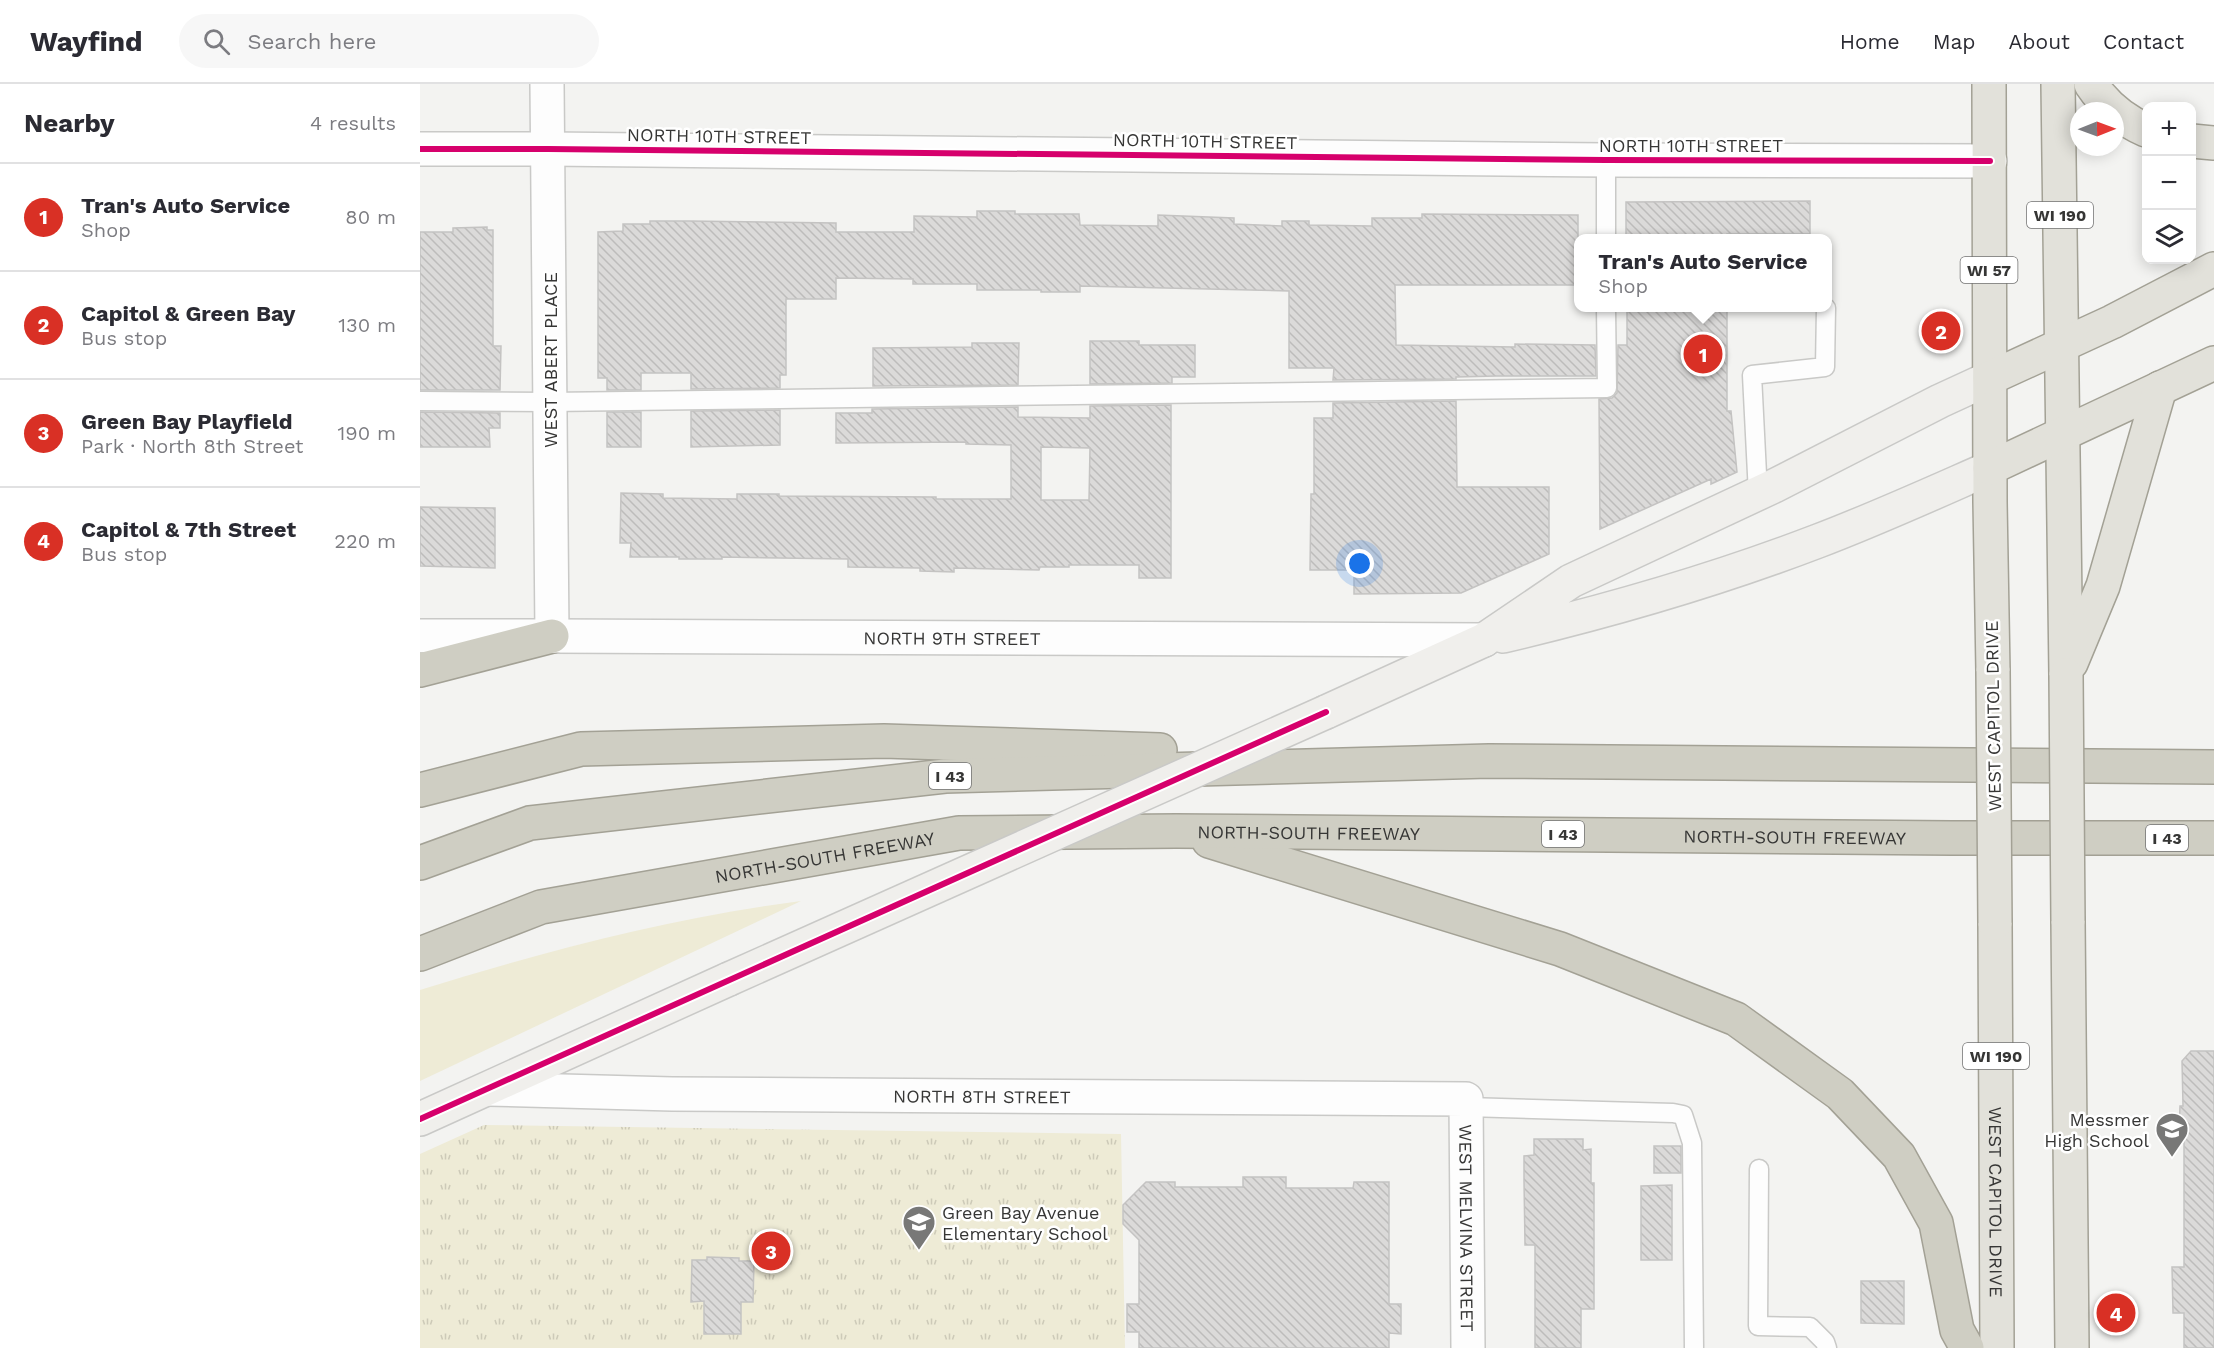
<!DOCTYPE html>
<html lang="en">
<head>
<meta charset="utf-8">
<style>
	:root { --surface:#fff; --page:#f7f7f7; --text:#2b2b33; --muted:#7c7c81; --line:#e1e1e2; --accent:#d93025 }
	body { margin:0; font-family:"Work Sans",sans-serif; background:var(--page); color:var(--text) }
	.controls { position:absolute; right:18px; top:18px; display:grid; overflow:hidden; border-radius:12px; box-shadow:0 3px 15px #0003 }
	.controls button { width:54px; height:54px; display:grid; place-items:center; padding:0; border:0; border-bottom:2px solid var(--line); background:var(--surface); color:var(--text); font:30px sans-serif }
	.compass { position:absolute; left:1650px; top:18px; width:54px; height:54px; border-radius:50%; background:var(--surface); box-shadow:0 3px 15px #0003; rotate:89deg }
	.you { position:absolute; left:940px; top:480px; width:21px; height:21px; margin:-15px; border:4px solid #fff; border-radius:50%; background:#1a73e8; box-shadow:0 0 0 9px #1a73e833 }
	.badge { display:grid; place-items:center; width:39px; height:39px; border-radius:50%; background:var(--accent); color:#fff; font-size:20px; font-weight:700 }
	.pin { position:absolute; translate:-50% -50%; border:3px solid #fff; box-shadow:0 2px 6px #0006 }
	.popup { position:absolute; left:1154px; top:150px; width:258px; height:78px; box-sizing:border-box; display:grid; place-content:center; border-radius:12px; background:var(--surface); filter:drop-shadow(0 2px 4px #0005); font-size:20px; white-space:nowrap; color:var(--muted) }
	.popup b { font-size:22px; color:var(--text) }
	.popup::after { content:''; position:absolute; left:50%; top:100%; margin-left:-12px; border:12px solid transparent; border-top-color:var(--surface) }
	.list { margin:0; padding:0; list-style:none }
	h2 { display:flex; justify-content:space-between; align-items:center; height:78px; margin:0; padding:0 24px; font-size:26px }
	h2 small { font-size:20px; font-weight:400; color:var(--muted) }
	.list li { display:grid; grid-template-columns:39px 1fr auto; gap:18px; align-items:center; box-sizing:border-box; height:108px; padding:0 24px; border-top:2px solid var(--line) }
	.list b { display:block; font-size:22px; white-space:nowrap }
	.list p { margin:0; font-size:20px; white-space:nowrap; color:var(--muted) }
	.list em { font-size:20px; font-style:normal; color:var(--muted) }
	.icon { flex:none; width:33px; height:33px; fill:none; stroke:currentColor; stroke-width:2; stroke-linecap:round; stroke-linejoin:round }
	.map { position:relative; flex:none; width:1794px; height:1264px; overflow:hidden }
	header { display:flex; align-items:center; gap:36px; box-sizing:border-box; height:84px; padding:0 30px; background:var(--surface); border-bottom:2px solid var(--line) }
	header strong { font-size:28px }
	nav { display:flex; gap:33px; margin-inline-start:auto; font-size:21px }
	.search { width:420px; height:54px; background:var(--page); display:flex; align-items:center; gap:15px; box-sizing:border-box; padding:0 21px; border-radius:33px; color:var(--muted); font-size:22px }
	main { display:flex }
	aside { flex:1; background:var(--surface) }
	.map>svg:first-child { display:block }
	.grass { fill:#eeebd6 }
	.park { fill:url(#park-tufts) }
	.building { fill:url(#building-back-hatch); stroke:#c4c3c2; stroke-width:1.5; fill-rule:evenodd }
	.lines { fill:none; stroke-linecap:round; stroke-linejoin:round }
	.service-casing { stroke:#c9c9c7; stroke-width:21 }
	.minor-casing { stroke:#c9c9c7; stroke-width:36 }
	.tertiary-casing { stroke:#c9c9c7; stroke-width:36 }
	.secondary-casing { stroke:#c9c9c7; stroke-width:36 }
	.primary-casing { stroke:#a3a195; stroke-width:36 }
	.motorway-casing { stroke:#a3a195; stroke-width:36 }
	.service { stroke:#fdfdfd; stroke-width:18 }
	.minor { stroke:#fdfdfd; stroke-width:33 }
	.tertiary { stroke:#fdfdfd; stroke-width:33 }
	.secondary { stroke:#f0efec; stroke-width:33 }
	.primary { stroke:#e2e1da; stroke-width:33 }
	.motorway { stroke:#cfcec3; stroke-width:33 }
	.secondary-bridge-casing { stroke:#c9c9c7; stroke-width:36; stroke-linecap:butt }
	.primary-bridge-casing { stroke:#a3a195; stroke-width:36; stroke-linecap:butt }
	.secondary-bridge { stroke:#f0efec; stroke-width:33 }
	.primary-bridge { stroke:#e2e1da; stroke-width:33 }
	.cycleway-casing { stroke:#fff; stroke-width:10 }
	.cycleway { stroke:#d6006c; stroke-width:6 }
	.labels { text-anchor:middle; dominant-baseline:central; stroke-width:5; stroke-linejoin:round; paint-order:stroke }
	.shield { fill:#fff; stroke:#727272; stroke-width:1.5 }
	.shield-label { font-size:16px; font-weight:bold; fill:#363635 }
	.street-label { font-size:18px; fill:#363635; stroke:#fff }
	.poi-label { font-size:18px; fill:#363635; stroke:#fff; text-anchor:end }
</style>
</head>
<body>
<header>
<strong>Wayfind</strong>
<div class="search"><svg class="icon" aria-label="search" viewBox="0 0 24 24"><circle cx="10" cy="10" r="6"/><path d="M15 15l6 6"/></svg>Search here</div>
<nav><a>Home</a><a>Map</a><a>About</a><a>Contact</a></nav>
</header>
<main>
<aside>
<h2>Nearby<small>4 results</small></h2>
<ul class="list">
<li><span class="badge">1</span><div><b>Tran's Auto Service</b><p>Shop</p></div><em>80 m</em></li>
<li><span class="badge">2</span><div><b>Capitol &amp; Green Bay</b><p>Bus stop</p></div><em>130 m</em></li>
<li><span class="badge">3</span><div><b>Green Bay Playfield</b><p>Park · North 8th Street</p></div><em>190 m</em></li>
<li><span class="badge">4</span><div><b>Capitol &amp; 7th Street</b><p>Bus stop</p></div><em>220 m</em></li>
</ul>
</aside>
<div class="map">
<svg width="1794" height="1264" viewBox="0 0 1794 1264">
	<defs>
		<pattern id="park-tufts" width="24" height="20" patternUnits="userSpaceOnUse" patternTransform="scale(1.5)"><rect width="24" height="20" fill="#eeebd6"/><path d="M3 7l-1-3M5 7V3M7 7l1-3M15 17l-1-3M17 17v-4M19 17l1-3" fill="none" stroke="#cdcab8"/></pattern>
		<pattern id="building-back-hatch" width="6" height="6" patternUnits="userSpaceOnUse" patternTransform="scale(1.5)"><rect width="6" height="6" fill="#dbdad9"/><path d="M-1 5l2 2M0 0l6 6M5-1l2 2" fill="none" stroke="#bdbcbb"/></pattern>
	</defs>
	<rect width="100%" height="100%" fill="#f3f3f1"/>
	<!-- grass -->
	<path class="grass" d="M381 817 0 997V906C125 867 251 834 381 817Z"/>
	<!-- park -->
	<path class="park" d="M64 1041 701 1050 705 1264H0V1070Z"/>
	<!-- building -->
	<path class="building" d="M1390 117V150H1307V154H1206V118Z
		M557 127H595V130H659L660 141 738 142V131L814 134V140L862 142V137H889V141L952 142V134H1002V130L1158 131V201H975L976 261 1095 263V260L1175 261 1176 292H1076L1036 293V295L913 296 914 284H869V207L660 202V208H621V206H557V200H493V195L416 194V215H366V291H360V304L271 305V289H221V306H187V294H178V148L203 147V140H230V137H269L416 139V148H494V132L557 133Z
		M67 143V146H73V262H81L80 306H0V148H33V144Z
		M1207 224H1307V327H1311L1317 388 1291 400V395L1180 445 1179 315 1192 314 1197 309 1198 261H1207Z
		M670 257H719V261H775V293H752V299L670 300Z
		M552 259H599L598 301 453 302V264L552 263Z
		M1036 317 1037 403H1129V470L1041 509 934 510V486H890L891 410H894V334H913V319Z
		M751 321V494H719V481H649V483H620L619 486 534 484V488L500 487V484L428 483V475L302 473V475H259V473H210L211 459H200L201 409 243 410V414L317 415V410H359V412L516 413V415H591V361L546 360V358L416 359V329H452V325L598 323V333L670 334V322ZM621 363 670 364 669 416H621Z
		M360 326V361L271 363V327Z
		M0 328 80 329V344H69L70 363H0Z
		M187 328H221V363H187Z
		M0 423 75 424V484L0 482Z
		M1771 967H1794V1264H1764V1229H1753L1752 1183H1764V1047H1759L1760 1022H1763L1762 977Z
		M1114 1055H1163V1066L1171 1065V1099H1174V1225H1161V1264H1115V1161H1105L1104 1097V1072L1114 1071Z
		M1234 1062H1261V1089H1234Z
		M823 1093H866V1104H933L934 1098H969V1220H981V1250L969 1249V1264H719V1248H707V1220H719V1156L703 1140V1121L726 1098H755V1103H823Z
		M1252 1101V1176H1221V1102Z
		M287 1173 319 1174V1177H334L333 1218H321V1250H284V1217L271 1218 272 1176H287Z
		M1441 1197H1484V1240L1441 1239Z"/>
	<g class="lines">
		<!-- service casing -->
		<g class="service-casing">
			<path id="service" d="M1186 76V154
				M0 317 130 318 1187 304 1186 224
				M1338 410 1332 291 1405 283 1406 224
				M1047 1023 1253 1029 1263 1031 1272 1059 1274 1264
				M1339 1085 1338 1242 1390 1243 1405 1258 1407 1264"/>
		</g>
		<!-- minor casing -->
		<g class="minor-casing">
			<g id="minor">
				<path d="M0 65H128L1186 76 1570 77"/>
				<path d="M0 552H132L127 0"/>
				<path id="s1" d="M68 1005 252 1010 1046 1015 1048 1264"/>
			</g>
		</g>
		<!-- tertiary casing -->
		<g class="tertiary-casing">
			<g id="tertiary">
				<path id="s2" d="M132 552 1064 556"/>
			</g>
		</g>
		<!-- secondary casing -->
		<g class="secondary-casing">
			<path id="secondary" d="M1083 552C1189 527 1296 496 1398 457 1456 435 1513 409 1570 384
				M906 628 1064 556 1151 497 1354 402 1520 317 1570 294
				M0 1035 309 895"/>
		</g>
		<!-- primary casing -->
		<g class="primary-casing">
			<g id="primary">
				<path d="M1569 0 1570 418 1573 587"/>
				<path d="M1638 0 1646 591"/>
				<path d="M1671 0C1685 21 1703 36 1726 46"/>
				<path d="M1772 57 1794 59"/>
				<path d="M1570 294 1692 238 1794 185"/>
				<path d="M1570 384 1794 279"/>
				<path d="M1651 579 1683 502 1740 304"/>
				<path d="M1648 837 1652 1264"/>
				<path id="s3" d="M1575 839 1577 1264"/>
			</g>
		</g>
		<!-- motorway casing -->
		<g class="motorway-casing">
			<g id="motorway">
				<path d="M0 586 132 552"/>
				<path d="M0 706 161 665 464 657 740 666"/>
				<path d="M789 757 1140 865 1316 935 1420 1010 1479 1072 1516 1139 1537 1246 1547 1264"/>
				<path d="M0 779 110 739 525 692 1069 677 1794 683"/>
				<path id="s4" d="M0 870 121 823 539 749 756 747 1531 754H1794"/>
			</g>
		</g>
		<!-- service -->
		<use href="#service" class="service"/>
		<!-- minor -->
		<use href="#minor" class="minor"/>
		<!-- tertiary -->
		<use href="#tertiary" class="tertiary"/>
		<!-- secondary -->
		<use href="#secondary" class="secondary"/>
		<!-- primary -->
		<use href="#primary" class="primary"/>
		<!-- motorway -->
		<use href="#motorway" class="motorway"/>
		<!-- secondary-bridge casing -->
		<g class="secondary-bridge-casing">
			<path id="secondary-bridge" d="M309 895 906 628"/>
		</g>
		<!-- primary-bridge casing -->
		<g class="primary-bridge-casing">
			<path id="primary-bridge" d="M1573 587 1575 839
				M1646 591 1648 837"/>
		</g>
		<!-- secondary-bridge -->
		<use href="#secondary-bridge" class="secondary-bridge"/>
		<!-- primary-bridge -->
		<use href="#primary-bridge" class="primary-bridge"/>
		<!-- cycleway casing -->
		<g class="cycleway-casing">
			<path id="cycleway" d="M0 65H128L1186 76 1570 77
				M0 1035 906 628"/>
		</g>
		<!-- cycleway -->
		<use href="#cycleway" class="cycleway"/>
	</g>
	<!-- icons -->
	<defs>
		<g id="school-pin" transform="scale(1.725)"><path d="M0 17L-7.5 6A9.5 9.5 0 1 1 7.5 6Z" fill="#787877" stroke="#fff"/><path d="M0-5L7-2L0 1L-7-2ZM-4 1L0 2.5L4 1V4Q0 6-4 4Z" fill="#fff"/></g>
	</defs>
	<g fill-rule="evenodd">
		<use href="#school-pin" x="1752" y="1045"/>
		<use href="#school-pin" x="499" y="1138"/>
	</g>
	<g class="labels">
		<!-- shield labels -->
		<g class="shield">
			<rect x="1607" y="118" width="66" height="26" rx="4.5"/>
			<rect x="1540.5" y="173" width="57" height="26" rx="4.5"/>
			<rect x="509" y="679" width="42" height="26" rx="4.5"/>
			<rect x="1122" y="737" width="42" height="26" rx="4.5"/>
			<rect x="1726" y="741" width="42" height="26" rx="4.5"/>
			<rect x="1543" y="959" width="66" height="26" rx="4.5"/>
		</g>
		<g class="shield-label">
			<text x="1640" y="131">WI 190</text>
			<text x="1569" y="186">WI 57</text>
			<text x="530" y="692">I 43</text>
			<text x="1143" y="750">I 43</text>
			<text x="1747" y="754">I 43</text>
			<text x="1576" y="972">WI 190</text>
		</g>
		<!-- street labels -->
		<g class="street-label">
			<text transform="translate(299 52) rotate(1)">NORTH 10TH STREET</text>
			<text transform="translate(785 57) rotate(1)">NORTH 10TH STREET</text>
			<text x="1271" y="61">NORTH 10TH STREET</text>
			<text transform="translate(130 276) rotate(-90)">WEST ABERT PLACE</text>
			<text stroke="none"><textPath href="#s2" startOffset="400">NORTH 9TH STREET</textPath></text>
			<text transform="translate(1573 632) rotate(-91)">WEST CAPITOL DRIVE</text>
			<text stroke="none"><textPath href="#s4" startOffset="904">NORTH-SOUTH FREEWAY</textPath></text>
			<text stroke="none"><textPath href="#s4" startOffset="1390">NORTH-SOUTH FREEWAY</textPath></text>
			<text stroke="none"><textPath href="#s4" startOffset="418">NORTH-SOUTH FREEWAY</textPath></text>
			<text stroke="none"><textPath href="#s1" startOffset="494">NORTH 8TH STREET</textPath></text>
			<text stroke="none"><textPath href="#s3" startOffset="279">WEST CAPITOL DRIVE</textPath></text>
			<text stroke="none"><textPath href="#s1" startOffset="1107">WEST MELVINA STREET</textPath></text>
		</g>
		<!-- poi labels -->
		<g class="poi-label">
			<text x="1729" y="1035">Messmer<tspan x="1729" dy="21">High School</tspan></text>
			<text x="522" y="1128" text-anchor="start">Green Bay Avenue<tspan x="522" dy="21">Elementary School</tspan></text>
		</g>
	</g>
</svg>
<div class="controls">
<button>+</button>
<button>−</button>
<button><svg class="icon" aria-label="layers" viewBox="0 0 24 24"><path d="M12 4l9 5-9 5-9-5zM3 14l9 5 9-5"/></svg></button>
</div>
<svg class="compass" viewBox="-18 -18 36 36"><path d="M0-13l5 13h-10z" fill="#e53935"/><path d="M0 13l5-13h-10z" fill="#7c7c81"/></svg>
<div class="you"></div>
<div class="pin badge" style="left:1283px;top:270px">1</div>
<div class="popup"><b>Tran's Auto Service</b>Shop</div>
<div class="pin badge" style="left:1521px;top:247px">2</div>
<div class="pin badge" style="left:351px;top:1167px">3</div>
<div class="pin badge" style="left:1696px;top:1229px">4</div>
</div>
</main>
</body>
</html>
